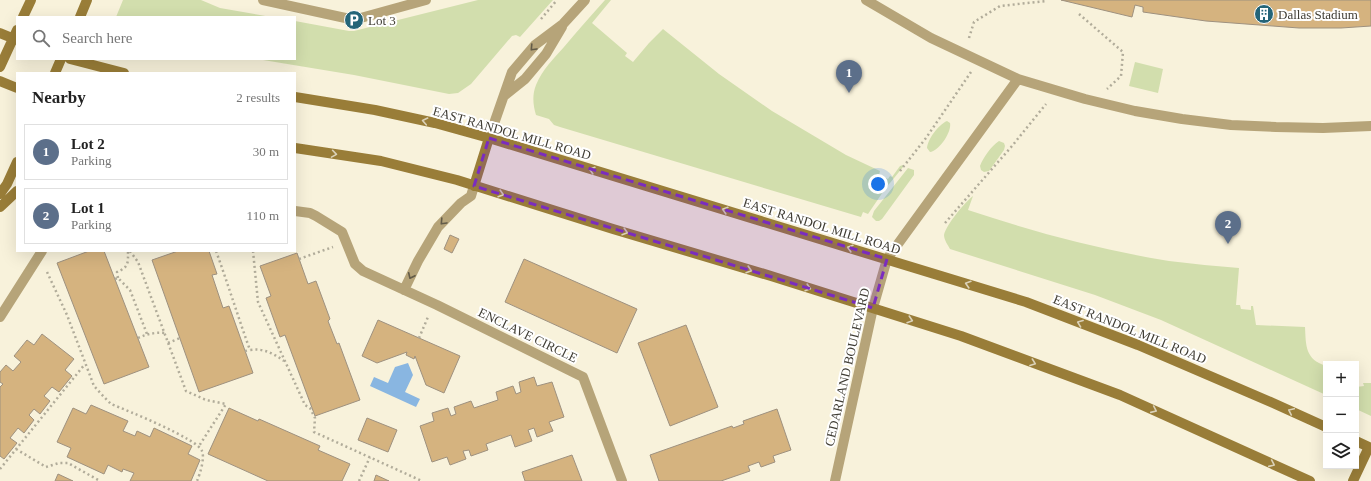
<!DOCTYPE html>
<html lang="en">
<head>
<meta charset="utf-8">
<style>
	:root { --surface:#fff; --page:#f6f6f6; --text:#222; --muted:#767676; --line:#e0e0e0; --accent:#b45309 }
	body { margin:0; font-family:Georgia,serif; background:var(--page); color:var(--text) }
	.controls { position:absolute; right:12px; bottom:12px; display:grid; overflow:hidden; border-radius:0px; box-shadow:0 4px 16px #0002 }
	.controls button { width:36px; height:36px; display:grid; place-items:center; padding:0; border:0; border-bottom:1px solid var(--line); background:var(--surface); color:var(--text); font:20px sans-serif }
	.you { position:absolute; left:878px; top:184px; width:14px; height:14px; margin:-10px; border:3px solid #fff; border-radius:50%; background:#1a73e8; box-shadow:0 0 0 6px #1a73e833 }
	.badge { display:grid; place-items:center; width:26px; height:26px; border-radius:50%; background:var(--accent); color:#fff; font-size:13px; font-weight:700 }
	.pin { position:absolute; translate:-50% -33px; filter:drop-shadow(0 1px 2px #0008) }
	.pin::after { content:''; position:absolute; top:21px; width:14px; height:12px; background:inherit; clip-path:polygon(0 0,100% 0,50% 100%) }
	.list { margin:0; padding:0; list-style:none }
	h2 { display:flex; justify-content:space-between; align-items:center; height:52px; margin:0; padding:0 16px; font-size:17px }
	h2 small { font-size:13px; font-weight:400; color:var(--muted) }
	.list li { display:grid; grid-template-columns:26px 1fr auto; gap:12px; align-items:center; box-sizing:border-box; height:56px; margin:0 8px 8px; padding:0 8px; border:1px solid var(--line); border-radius:0px }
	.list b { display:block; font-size:15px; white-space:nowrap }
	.list p { margin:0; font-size:13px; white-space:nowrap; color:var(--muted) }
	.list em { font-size:13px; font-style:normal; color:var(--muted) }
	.icon { flex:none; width:22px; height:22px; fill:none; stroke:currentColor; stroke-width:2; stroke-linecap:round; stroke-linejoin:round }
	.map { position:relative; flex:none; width:1371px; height:481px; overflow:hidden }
	.search { position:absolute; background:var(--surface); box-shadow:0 4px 16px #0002; left:16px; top:16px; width:280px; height:44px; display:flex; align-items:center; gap:10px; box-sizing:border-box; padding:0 14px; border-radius:0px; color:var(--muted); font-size:15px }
	.panel { position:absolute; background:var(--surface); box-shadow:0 4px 16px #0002; left:16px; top:72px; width:280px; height:180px; border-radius:0px }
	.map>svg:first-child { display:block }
	.green { fill:#d2dead }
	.water { fill:#89b6e1 }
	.building { fill:#d5b37f; stroke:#9e917f }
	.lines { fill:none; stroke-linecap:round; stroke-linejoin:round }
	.path { stroke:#b1ac9a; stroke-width:2.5; stroke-dasharray:2 3; stroke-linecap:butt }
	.service { stroke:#b6a479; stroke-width:10 }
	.tertiary { stroke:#b6a479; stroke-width:10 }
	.secondary { stroke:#997d38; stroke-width:10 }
	.oneway { stroke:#635b48 }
	.oneway2 { stroke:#dbd2b9 }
	.marked { fill:#7b2cbf; fill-opacity:0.2; stroke:#7b2cbf; stroke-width:3; stroke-dasharray:8 5; stroke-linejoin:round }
	.labels { text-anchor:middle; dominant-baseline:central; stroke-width:4; stroke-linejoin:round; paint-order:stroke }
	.poi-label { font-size:13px; fill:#3f3c33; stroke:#fff; text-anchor:start }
	.street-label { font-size:13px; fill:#3f3c33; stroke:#fff }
</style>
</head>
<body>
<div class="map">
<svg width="1371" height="481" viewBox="0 0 1371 481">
	<rect width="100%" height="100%" fill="#f8f2db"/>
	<!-- green -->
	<path class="green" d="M123 0H201L220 8 271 17H116Z
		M478 0H553L520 37 516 35 512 36 471 84 458 93 449 94 354 75 257 59H295V21L349 31H354Z
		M605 0H611L592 23 627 53 625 56 633 62 649 43 663 29 719 74 772 111 846 155 880 171 879 175 888 179 890 176 892 177 900 166 903 165V167L890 183 887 186 868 214 863 212 861 217 560 127 554 125 549 119 536 115C533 105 532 95 536 85 542 70 554 58 564 47 577 31 591 16 605 0Z
		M1135 62 1163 69 1158 93 1129 86Z
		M947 121 950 123C952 132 939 151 930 152L927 148C928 139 938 125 947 121Z
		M999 141 1004 143 1005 146 1004 150 989 171 984 172 981 170 980 166C983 158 991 146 999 141Z
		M908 168 914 170V175L882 219 879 221H876L872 217 874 211Z
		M973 196 968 210C1034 232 1101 250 1169 261 1193 264 1216 266 1239 268L1236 305H1240L1241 309 1251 310V306H1253L1256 325 1305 327C1306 346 1305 359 1326 366V395L1161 320 1095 295 950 249C948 245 944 240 944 235 946 225 965 202 973 196Z
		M1363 383H1371V416L1356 409V387L1364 386Z"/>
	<!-- water -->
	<path class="water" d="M408 363 413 375 405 392 420 399 416 407 370 386 374 377 388 383 395 367Z"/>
	<!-- building -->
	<path class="building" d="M1061 0H1371V26L1341 28H1299L1206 21 1143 12V7L1135 5 1132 17Z
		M450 235 459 239 452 253 444 249Z
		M89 251H104L149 367 104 384 57 263Z
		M178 251H209L217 274 212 275 223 308 229 306 253 373 199 392 152 260Z
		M297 253 308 284 316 281 330 319 328 321 337 344 339 343 360 400 315 416 285 335 280 337 266 298 271 296 260 266Z
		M524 259 637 309 617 353 505 302Z
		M378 320 460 356 444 393 426 385 415 356 414 359 406 355 407 352 377 363 362 356Z
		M686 325 718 407 670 426 638 343Z
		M42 334 74 359 65 370 72 376 59 392 52 387 44 396 50 401 40 414 34 409 29 415 34 420 24 433 18 428 10 438 17 443 4 459 0 456V387L3 384 0 382V372L6 365 13 371 21 362 14 356 27 340 34 345Z
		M534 377 537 386 552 382 564 417 549 422 553 431 537 437 534 428 528 430 532 441 515 447 511 435 486 444 488 450 471 456 469 450 463 451 466 459 450 465 447 457 432 462 420 426 434 421 432 413 448 408 451 416 456 414 454 407 471 401 474 408 498 400 496 392 513 386 516 394 521 392 519 382Z
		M91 405 128 421 123 431 135 436 137 431 150 437 154 428 192 446 188 454 200 460 191 481H130L134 473 123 469 122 472 108 465 104 474 67 457 71 448 57 442 73 408 86 414Z
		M229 408 258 421 259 419 320 446 318 450 350 464 342 481H268L208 454Z
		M777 409 791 450 773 456 775 462 761 467 759 462 748 466 750 471 721 481H659L650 455 732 426 733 428 744 424 743 421Z
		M367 418 397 430 388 452 358 440Z
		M572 455 582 481H525L522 472Z
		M58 474 73 481H55Z
		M376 475 389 481H374Z"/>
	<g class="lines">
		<!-- path -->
		<path class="path" d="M1079 14 1123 52 1121 76 1107 89
			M541 19 557 0
			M969 38 974 22 1000 6 1046 1
			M900 171 926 138 971 72
			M945 223 1012 146 1046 104
			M130 251 138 262 186 391 206 400 226 404 199 446
			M216 251C228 284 238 317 250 350 263 348 273 353 284 361
			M253 251 258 302 305 405 310 408 315 418 314 432 422 481
			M299 259 333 247
			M47 272 67 315 94 386 104 397 111 404C126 410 198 439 202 451 205 458 200 474 197 481
			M118 278 117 272C129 267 128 263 128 251
			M115 279 118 278 130 290 147 334
			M138 338C147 334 155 332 165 333
			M419 338 428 317
			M168 343 180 338
			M245 351 250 350
			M16 449 46 467 59 463H68L100 481
			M0 469 85 364
			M359 481 370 457"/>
		<!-- service -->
		<path class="service" d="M263 0 350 19H357L426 0
			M866 0 931 38 1018 79 1085 99 1135 111 1182 119 1231 125 1276 127 1323 128 1371 126
			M505 95 525 79 546 54 562 27
			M489 138 512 72 535 45 563 24 585 0
			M295 211 310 213 316 216 342 232 355 264 363 271 437 305 583 377 622 481
			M887 259 1018 79
			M404 290 418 261 438 227 461 203 471 196 474 186
			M0 317 42 251"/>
		<!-- tertiary -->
		<path class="tertiary" d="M835 481 873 308 887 259"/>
		<!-- secondary -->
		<path class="secondary" d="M23 17 31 0
			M80 17 87 0
			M0 33 17 40
			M70 59 124 73
			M0 67 17 30
			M55 73 61 59
			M0 81 17 88
			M295 97 375 110 435 123 489 138 1026 302 1138 345 1273 403 1326 427
			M295 148 381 161 457 180 613 229 771 276 961 336 1120 395 1310 481
			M474 186 489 138
			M0 194 7 184 17 162
			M0 207 17 191
			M1356 441 1371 448
			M1353 481 1369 447"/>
	</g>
	<!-- one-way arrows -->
	<defs><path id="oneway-chevron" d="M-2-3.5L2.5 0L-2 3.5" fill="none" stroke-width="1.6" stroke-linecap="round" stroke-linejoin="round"/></defs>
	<g class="oneway">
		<use href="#oneway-chevron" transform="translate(533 48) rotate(133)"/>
		<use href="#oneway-chevron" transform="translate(443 222) rotate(133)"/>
		<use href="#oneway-chevron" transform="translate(411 276) rotate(115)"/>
	</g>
	<g class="oneway2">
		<use href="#oneway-chevron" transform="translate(425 121) rotate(-168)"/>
		<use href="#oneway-chevron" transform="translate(334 154) rotate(9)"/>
		<use href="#oneway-chevron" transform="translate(592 170) rotate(-163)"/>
		<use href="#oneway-chevron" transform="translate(501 194) rotate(17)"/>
		<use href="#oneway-chevron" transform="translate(725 210) rotate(-163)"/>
		<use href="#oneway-chevron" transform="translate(625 232) rotate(17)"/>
		<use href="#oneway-chevron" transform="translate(850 248) rotate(-163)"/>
		<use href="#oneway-chevron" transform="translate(749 270) rotate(17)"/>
		<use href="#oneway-chevron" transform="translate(968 284) rotate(-163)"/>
		<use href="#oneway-chevron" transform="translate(808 288) rotate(17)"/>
		<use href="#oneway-chevron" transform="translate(910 320) rotate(18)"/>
		<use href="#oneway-chevron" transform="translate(1080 323) rotate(-159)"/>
		<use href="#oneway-chevron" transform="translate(1033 363) rotate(20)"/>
		<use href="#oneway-chevron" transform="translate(1154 410) rotate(24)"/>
		<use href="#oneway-chevron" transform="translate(1291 411) rotate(-155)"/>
		<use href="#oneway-chevron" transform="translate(1272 464) rotate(24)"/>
	</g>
	<!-- marked area -->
	<path class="marked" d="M489 138 887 259 873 308 474 186Z"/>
	<!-- icons -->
	<defs>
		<g id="building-disc" transform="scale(1)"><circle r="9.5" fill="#246579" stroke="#fff"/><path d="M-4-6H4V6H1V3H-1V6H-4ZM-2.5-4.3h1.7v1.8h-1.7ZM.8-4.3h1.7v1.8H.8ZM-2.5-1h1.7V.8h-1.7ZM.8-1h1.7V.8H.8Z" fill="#fff"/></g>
		<g id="parking-disc" transform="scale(1)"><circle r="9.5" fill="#246579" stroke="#fff"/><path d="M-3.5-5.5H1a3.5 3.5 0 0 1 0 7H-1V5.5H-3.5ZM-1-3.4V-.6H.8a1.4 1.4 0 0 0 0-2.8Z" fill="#fff"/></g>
	</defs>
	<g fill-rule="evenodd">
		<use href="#building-disc" x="1264" y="14"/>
		<use href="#parking-disc" x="354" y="20"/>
	</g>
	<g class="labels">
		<!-- poi labels -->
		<g class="poi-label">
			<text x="1278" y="14">Dallas Stadium</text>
			<text x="368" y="20">Lot 3</text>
		</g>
		<!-- street labels -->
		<g class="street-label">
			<text transform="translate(512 133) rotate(16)">EAST RANDOL MILL ROAD</text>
			<text transform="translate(822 226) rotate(17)">EAST RANDOL MILL ROAD</text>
			<text transform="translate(1130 329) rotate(22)">EAST RANDOL MILL ROAD</text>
			<text transform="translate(528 335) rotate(26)">ENCLAVE CIRCLE</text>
			<text transform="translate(847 367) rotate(-77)">CEDARLAND BOULEVARD</text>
		</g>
	</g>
</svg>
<div class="controls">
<button>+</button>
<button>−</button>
<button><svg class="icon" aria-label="layers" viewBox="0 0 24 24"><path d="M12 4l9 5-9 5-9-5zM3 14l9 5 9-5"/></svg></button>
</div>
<div class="you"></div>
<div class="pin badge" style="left:849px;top:93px;background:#5c6f8a">1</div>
<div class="pin badge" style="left:1228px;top:244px;background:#5c6f8a">2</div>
<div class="search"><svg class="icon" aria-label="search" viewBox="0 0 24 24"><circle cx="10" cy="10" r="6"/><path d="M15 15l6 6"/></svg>Search here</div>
<section class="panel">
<h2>Nearby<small>2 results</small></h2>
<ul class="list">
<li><span class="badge" style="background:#5c6f8a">1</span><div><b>Lot 2</b><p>Parking</p></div><em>30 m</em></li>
<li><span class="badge" style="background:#5c6f8a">2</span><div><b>Lot 1</b><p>Parking</p></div><em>110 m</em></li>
</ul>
</section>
</div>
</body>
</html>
